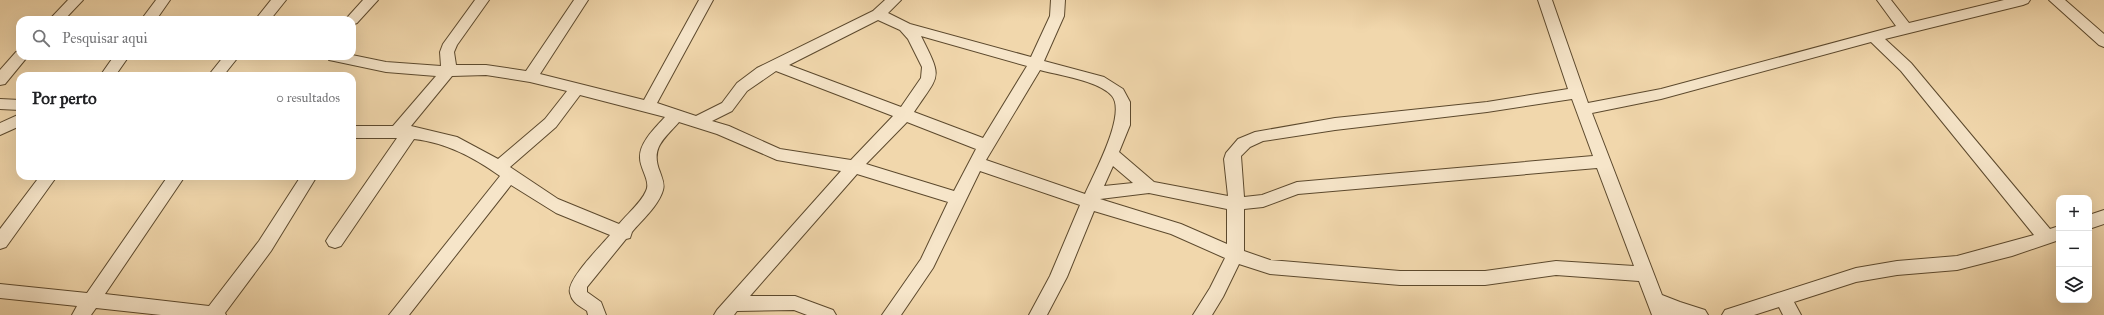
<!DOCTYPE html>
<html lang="pt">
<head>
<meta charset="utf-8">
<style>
	:root { --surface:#fff; --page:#f6f6f6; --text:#202124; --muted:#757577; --line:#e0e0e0 }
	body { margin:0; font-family:"IM FELL Great Primer",serif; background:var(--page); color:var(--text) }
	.controls { position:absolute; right:12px; bottom:12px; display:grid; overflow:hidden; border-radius:8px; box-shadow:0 4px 16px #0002 }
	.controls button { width:36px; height:36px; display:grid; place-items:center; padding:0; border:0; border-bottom:1px solid var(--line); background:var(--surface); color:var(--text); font:20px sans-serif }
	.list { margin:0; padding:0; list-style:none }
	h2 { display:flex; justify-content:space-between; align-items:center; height:52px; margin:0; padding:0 16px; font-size:17px }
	h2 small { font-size:13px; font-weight:400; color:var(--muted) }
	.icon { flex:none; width:22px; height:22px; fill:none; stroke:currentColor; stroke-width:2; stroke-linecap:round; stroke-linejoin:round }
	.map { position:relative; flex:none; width:2104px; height:315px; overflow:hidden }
	.search { position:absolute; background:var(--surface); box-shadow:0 4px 16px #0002; left:16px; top:16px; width:340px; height:44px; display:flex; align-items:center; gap:10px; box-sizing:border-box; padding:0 14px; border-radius:12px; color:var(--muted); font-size:15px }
	.panel { position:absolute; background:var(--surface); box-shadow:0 4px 16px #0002; left:16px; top:72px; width:340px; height:108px; border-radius:12px }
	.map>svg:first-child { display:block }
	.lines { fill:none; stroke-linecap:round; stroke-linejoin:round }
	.street-casing { stroke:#5c492d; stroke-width:2 }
	.street { fill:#f6e5c9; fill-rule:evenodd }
</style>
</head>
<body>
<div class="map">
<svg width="2104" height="315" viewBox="0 0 2104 315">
	<rect width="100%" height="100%" fill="#f1d7ac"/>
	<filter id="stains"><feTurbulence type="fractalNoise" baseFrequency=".005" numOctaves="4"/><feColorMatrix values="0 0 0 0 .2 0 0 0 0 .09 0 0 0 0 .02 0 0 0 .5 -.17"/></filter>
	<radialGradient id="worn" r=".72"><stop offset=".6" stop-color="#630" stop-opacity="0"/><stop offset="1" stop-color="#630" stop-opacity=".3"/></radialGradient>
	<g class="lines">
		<!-- street casing -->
		<g class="street-casing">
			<path id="street" d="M68 0H83L64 20H49Z
				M156 0H170L156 20H141Z
				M271 0H286L270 20H255Z
				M363 0H378L357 23 352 25V20H345Z
				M475 0H489L457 45 454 52 456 65H486L526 71 574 0H588L540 74 644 100 699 0H713L657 103 696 116 722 103 737 83 757 68 873 11 885 0H901L888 13 910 24 1031 57 1050 16 1051 0H1065L1064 16 1044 61 1104 77 1123 89 1130 102V125L1119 152 1154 182 1228 196 1224 159 1226 153 1238 139 1255 132 1335 118 1487 102 1568 89 1538 0H1552L1588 103 1661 89 1896 26 1877 0H1891L1909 23 2004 0H2030L2028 3 2023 5 1885 39 1911 63 2050 229 2059 226V240L2012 256 1957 270 1897 275 1856 282 1794 302 1801 315H1783L1779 307 1754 315H1722L1725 310 1856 268 1897 261 1957 256 2034 235 1901 71 1871 42 1661 99 1592 113 1662 295 1680 302 1705 310 1708 315H1652L1639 281 1556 275 1485 285H1400L1270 274 1239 264 1223 297 1212 315H1193L1210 288 1225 258 1171 234 1094 211 1067 277 1047 315H1029L1050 276 1080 205 980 171 933 268 901 315H882L921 259 948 202 857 174 750 296H795L833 310 836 315H807L794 310 737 311 734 315H714L717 310 841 171 777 160 717 134 679 122C664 139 650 148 660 172 662 178 665 184 663 190 659 205 642 220 632 232L630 238 626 239 587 287V292L601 302 606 315H588L587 311C580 306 572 303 570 293 566 280 601 246 610 235L556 213 511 185 409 315H389L500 176C473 157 447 143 414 139L341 246 335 248 329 246 326 241 329 236 397 138H352V126H393L436 76 386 72 334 61 329 60 327 56 352 55 386 62 441 66 440 52 443 44ZM878 20 900 30 908 39 922 67 921 78 901 107 789 65ZM921 36 1027 66 983 138 914 112C940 73 943 80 921 36ZM1040 70C1058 75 1100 81 1112 96 1127 114 1093 175 1085 194L986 160ZM776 71 893 116 851 160 780 149 729 126 712 121 732 111 747 91ZM486 75 530 82 567 91 545 119 498 159 457 137 411 126 452 76ZM580 95 665 117C655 128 639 143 640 158 640 169 651 181 646 191 641 203 627 214 619 224L558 199 510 167 556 127ZM1572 99 1593 156 1297 182 1262 195 1244 197 1241 156 1250 147 1263 141 1335 130 1487 112ZM907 122 976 149 954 191 866 164ZM1113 166 1133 183 1104 186ZM1597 168 1634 266 1556 261 1485 271H1400L1270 260 1244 251V209L1263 207 1298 194ZM1149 193 1227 209V244L1181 224 1100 199Z
				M2049 0H2065L2104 34V47L2099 45Z
				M20 51V56H28L5 84 0 85V70L16 52Z
				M114 56H129L115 76H100Z
				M224 56H239L223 76H208Z
				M0 99 20 100V110L0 109Z
				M20 114V126L0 135V123Z
				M40 176H57L6 247 0 249V229Z
				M168 176H185L105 294 209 306 259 241 301 176H317L271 251 225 313 226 315H161L96 308 91 315H72L77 306 0 298V284L87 293Z
				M2104 210V224L2089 229V215Z"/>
		</g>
		<!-- street -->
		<use href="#street" class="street"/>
	</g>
	<rect width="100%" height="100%" filter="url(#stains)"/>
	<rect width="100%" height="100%" fill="url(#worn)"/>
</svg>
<div class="controls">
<button>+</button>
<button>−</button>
<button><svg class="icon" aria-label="layers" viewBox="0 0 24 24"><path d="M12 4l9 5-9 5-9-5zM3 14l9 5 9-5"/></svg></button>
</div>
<div class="search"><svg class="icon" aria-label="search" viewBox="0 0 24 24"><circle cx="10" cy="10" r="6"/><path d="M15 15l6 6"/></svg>Pesquisar aqui</div>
<section class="panel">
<h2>Por perto<small>0 resultados</small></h2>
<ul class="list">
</ul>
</section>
</div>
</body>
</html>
